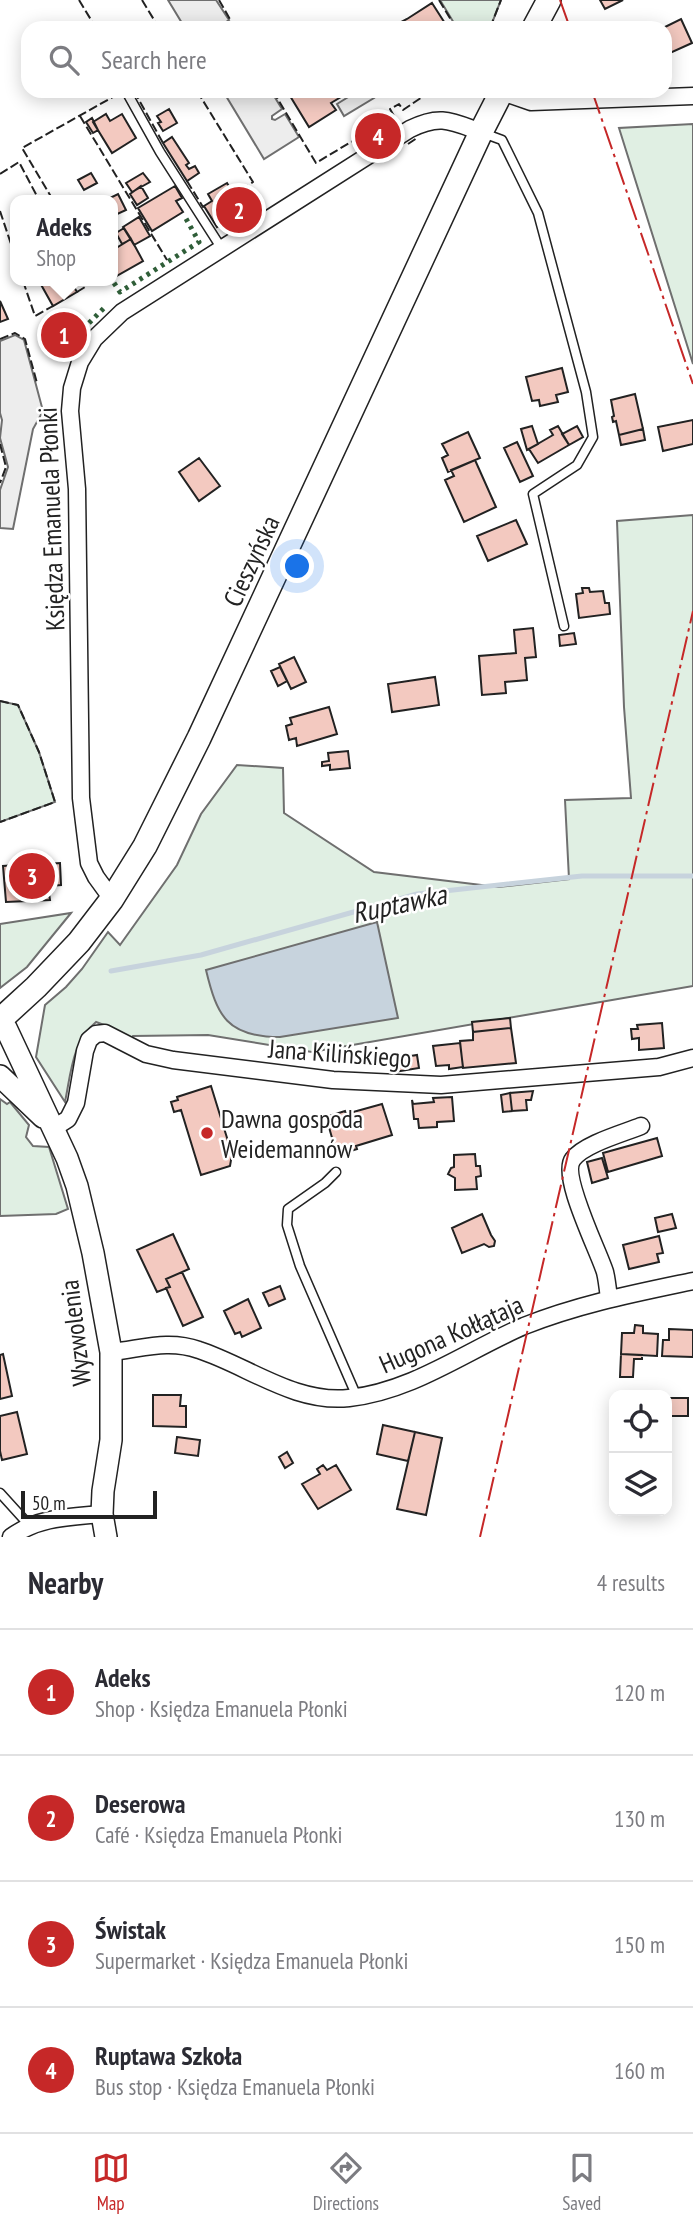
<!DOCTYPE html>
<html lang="en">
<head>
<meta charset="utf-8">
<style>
	:root { --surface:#fff; --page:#f7f7f7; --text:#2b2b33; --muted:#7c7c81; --line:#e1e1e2; --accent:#c62828 }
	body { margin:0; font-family:"PT Sans Narrow",sans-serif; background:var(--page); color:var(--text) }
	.controls { position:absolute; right:21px; bottom:21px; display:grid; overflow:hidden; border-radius:14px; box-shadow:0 4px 18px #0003 }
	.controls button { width:63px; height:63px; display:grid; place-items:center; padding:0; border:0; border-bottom:2px solid var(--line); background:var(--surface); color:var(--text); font:35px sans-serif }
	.scale { position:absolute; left:21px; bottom:18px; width:136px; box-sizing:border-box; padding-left:7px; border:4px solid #222; border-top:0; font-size:19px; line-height:24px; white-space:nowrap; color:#222; -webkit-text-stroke:5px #fff; paint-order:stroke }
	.you { position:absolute; left:298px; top:567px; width:24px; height:24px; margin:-18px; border:5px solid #fff; border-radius:50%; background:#1a73e8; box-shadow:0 0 0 10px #1a73e833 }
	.badge { display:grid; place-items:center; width:46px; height:46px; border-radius:50%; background:var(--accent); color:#fff; font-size:23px; font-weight:700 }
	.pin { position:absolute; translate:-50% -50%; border:4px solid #fff; box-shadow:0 2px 7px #0006 }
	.popup { position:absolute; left:10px; top:195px; width:108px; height:91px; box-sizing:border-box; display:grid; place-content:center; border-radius:14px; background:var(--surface); filter:drop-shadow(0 2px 5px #0005); font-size:23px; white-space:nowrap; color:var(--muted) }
	.popup b { font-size:26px; color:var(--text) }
	.popup::after { content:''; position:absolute; left:50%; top:100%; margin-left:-14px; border:14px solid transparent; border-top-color:var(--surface) }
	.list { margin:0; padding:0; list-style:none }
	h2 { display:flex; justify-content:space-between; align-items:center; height:91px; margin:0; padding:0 28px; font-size:30px }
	h2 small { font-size:23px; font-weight:400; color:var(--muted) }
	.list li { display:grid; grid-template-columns:46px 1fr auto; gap:21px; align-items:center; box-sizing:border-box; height:126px; padding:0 28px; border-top:2px solid var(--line) }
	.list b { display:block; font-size:26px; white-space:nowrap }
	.list p { margin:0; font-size:23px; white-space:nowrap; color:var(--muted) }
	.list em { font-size:23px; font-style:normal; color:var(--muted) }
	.icon { flex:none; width:38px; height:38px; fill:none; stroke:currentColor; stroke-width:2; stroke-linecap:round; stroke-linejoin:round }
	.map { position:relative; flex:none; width:693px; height:1537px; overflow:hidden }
	.search { position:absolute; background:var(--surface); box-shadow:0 4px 18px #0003; left:21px; right:21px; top:21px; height:77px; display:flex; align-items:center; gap:18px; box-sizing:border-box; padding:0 24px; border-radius:21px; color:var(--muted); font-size:26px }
	.sheet { height:595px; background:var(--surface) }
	nav { display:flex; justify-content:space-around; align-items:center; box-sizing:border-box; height:98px; border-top:2px solid var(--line); background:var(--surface); font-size:19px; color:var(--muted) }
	nav a { display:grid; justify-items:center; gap:4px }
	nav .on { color:var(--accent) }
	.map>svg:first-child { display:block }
	.green { fill:#e0efe3; stroke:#6f6f6f; stroke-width:2 }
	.parking { fill:#ededed; stroke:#6f6f6f; stroke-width:2 }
	.water { fill:#c7d3dd; stroke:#6f6f6f; stroke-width:2 }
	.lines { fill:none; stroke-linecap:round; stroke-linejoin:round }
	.stream { stroke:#c7d3dd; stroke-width:5 }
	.building { fill:#f3c9c0; stroke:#222; stroke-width:2 }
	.service-casing { stroke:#222; stroke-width:11 }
	.minor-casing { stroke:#222; stroke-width:19 }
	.tertiary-casing { stroke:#222; stroke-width:24 }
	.secondary-casing { stroke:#222; stroke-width:26 }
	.service { stroke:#fff; stroke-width:8 }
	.minor { stroke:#fff; stroke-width:16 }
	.tertiary { stroke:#fff; stroke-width:21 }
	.secondary { stroke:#fff; stroke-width:23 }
	.hedge { stroke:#2f5e38; stroke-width:5; stroke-dasharray:3.5 5; stroke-linecap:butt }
	.fence { stroke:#222; stroke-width:2; stroke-dasharray:9 3.5; stroke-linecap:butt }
	.power { stroke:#c62828; stroke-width:2; stroke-dasharray:24 5 3.5 5; stroke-linecap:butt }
	.poi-dot { fill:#c62828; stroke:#fff; stroke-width:2.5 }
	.labels { text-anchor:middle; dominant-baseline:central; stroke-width:5; stroke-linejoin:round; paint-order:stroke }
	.street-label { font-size:26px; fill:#222; stroke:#fff }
	.poi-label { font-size:26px; fill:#222; stroke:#fff; text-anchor:start }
	.water-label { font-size:28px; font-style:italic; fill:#222; stroke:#fff }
</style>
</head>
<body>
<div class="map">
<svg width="693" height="1537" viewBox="0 0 693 1537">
	<rect width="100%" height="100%" fill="#fff"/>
	<!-- green -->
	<path class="green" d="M440 0H501L490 28H457Z
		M693 124V364L619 128Z
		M693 515V986L312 1052 208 1035 133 1036 130 1042 104 1025 96 1022C72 1042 71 1073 65 1102L36 1057 45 1005 66 987 82 969 108 932 120 945 177 865 201 814 237 765 283 768 284 813 374 872 498 887 569 879 565 800 631 798 624 707 617 521Z
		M0 701 18 705 39 752 55 802 0 822Z
		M71 913 27 967 0 988V924Z
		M0 1099 7 1104 10 1102 29 1125 26 1137 33 1146 49 1147 68 1209 56 1214 0 1216Z"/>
	<!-- parking -->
	<path class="parking" d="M168 0H216L229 20 217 28H185Z
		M223 91H271L282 109 272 116V119L275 120 285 114 299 137 264 159Z
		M358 91H369L374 98 344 116 337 104Z
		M15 335 24 340 43 411 33 429 13 529 0 528V490L8 467 0 438 2 420 0 413V341Z"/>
	<!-- water -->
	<path class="water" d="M377 922 398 1018 280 1037C227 1037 217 1016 206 970Z"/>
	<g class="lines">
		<!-- stream -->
		<path class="stream" d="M111 971 201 955 417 894 582 876H693"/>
	</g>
	<!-- building -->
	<path class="building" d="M600 0H623L605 9Z
		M432 3 448 28H390L407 19Z
		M681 19 692 43 670 53 665 43V28H663Z
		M287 91H351L331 103 336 110 309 127Z
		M169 109 177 123 163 131 158 123 161 122 157 116Z
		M106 114 110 121 122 114 136 138 112 153 93 122Z
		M92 118 98 130 93 133 86 122Z
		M172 137 189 163 186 165 189 169 195 166 199 173 187 181 163 143Z
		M91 173 97 183 84 190 78 180Z
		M143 173 150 182 132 192 126 183Z
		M227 183 231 190 238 186 250 206 217 227 204 206 212 201 208 194Z
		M141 186 148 198 137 205 130 194Z
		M175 186 182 198 176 201 183 212 152 231 138 208Z
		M118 194 126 210 113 216V200H106Z
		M139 217 150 236 134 245 123 227Z
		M124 228 131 239 122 244 116 233Z
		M131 239 143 261 113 278V250Z
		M39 281H66L69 286 72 284 77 292 53 306Z
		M0 301 8 319 0 322Z
		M61 324 74 330 67 345 54 340Z
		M562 368 568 392 556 395 558 402 540 406 539 400 532 401 526 377Z
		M635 394 643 429 619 435 616 421 613 422 612 417 614 416 611 400Z
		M693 420V444L663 451 658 427Z
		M532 426 538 444 527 450 521 429Z
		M558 426 569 445 538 463 529 449 553 435 550 430Z
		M577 426 583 437 569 445 562 434Z
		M643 429 645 440 621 445 619 435Z
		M468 432 480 458 448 472 442 458 448 455 442 444Z
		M517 442 533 476 520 482 504 448Z
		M199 458 220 486 199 501 179 472Z
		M475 460 496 507 464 522 445 480 454 476 451 470Z
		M516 520 527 544 488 561 477 536Z
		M582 588H589L590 592 603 591 605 603H609L610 614 579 618 576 594 583 593Z
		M533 628 536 657 525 658 527 680 505 682 506 693 482 695 479 656 516 653 514 630Z
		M574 633 576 644 560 646 559 635Z
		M294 657 306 682 291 689 279 664Z
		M280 667 287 681 278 686 271 671Z
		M435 677 439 705 392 712 388 684Z
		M329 707 337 734 297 746 296 738 289 740 286 726 292 724 290 718Z
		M348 751 350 768 330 770V765L322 766V762L329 761 328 753Z
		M35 857H43L44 864 60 863 61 885 48 886 50 900 6 902 3 866 35 864Z
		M510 1018 511 1028 473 1032 472 1022Z
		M662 1023 664 1048 639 1050V1038L632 1039 631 1029H638L637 1025Z
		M511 1028 516 1063 463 1068 460 1041 473 1040V1032Z
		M460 1043 463 1067 449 1069V1065L436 1066 433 1046Z
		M417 1055 419 1068 394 1072 392 1059Z
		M211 1086 232 1154 230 1166 201 1175 181 1110 174 1112 171 1102 178 1100 177 1097Z
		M533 1091 531 1100H526L527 1110 512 1111 510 1093Z
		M510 1093 512 1111 503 1112 501 1095Z
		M452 1097 454 1121 437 1122V1127L419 1128 418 1119H414L412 1100 413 1104 434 1102 433 1098Z
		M382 1104 392 1135 356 1146 357 1149 337 1155 326 1117 345 1111 346 1114Z
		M657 1138 662 1156 608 1172 603 1153Z
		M475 1154 476 1166H480L481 1176 476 1177 477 1189 455 1190V1178L448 1174 451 1168 454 1167V1155Z
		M602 1158 608 1178 592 1183 587 1162Z
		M482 1214 491 1235 495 1241 494 1246 489 1247 484 1244 462 1253 452 1228Z
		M672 1214 676 1228 658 1232 655 1218Z
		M173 1234 189 1269 166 1279 170 1287 157 1292 137 1250Z
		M659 1236 663 1253 657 1254 659 1262 629 1269 623 1245Z
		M182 1272 203 1317 183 1326 166 1288 170 1287 166 1279Z
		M280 1286 285 1299 269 1306 263 1293Z
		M248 1299 261 1328 242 1337 240 1332 235 1334 224 1311Z
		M635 1325 643 1326V1333L658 1334 657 1356 621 1354 622 1333H634Z
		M669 1329 693 1330V1357L662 1356 663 1340H669Z
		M3 1354 12 1396 0 1399V1355Z
		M621 1354 642 1355V1359H634L633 1377H620Z
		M153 1395H181L180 1406H186V1427L153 1426Z
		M667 1398H688V1416H667Z
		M17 1412 27 1454 2 1460 0 1451V1416Z
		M383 1425 415 1432 408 1461 377 1454Z
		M415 1432 442 1438 426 1515 397 1509Z
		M177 1437 200 1440 198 1456 175 1453Z
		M287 1452 293 1463 285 1468 279 1457Z
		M323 1465 327 1470 336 1465 351 1490 318 1509 302 1484 320 1474 317 1469Z"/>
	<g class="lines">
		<!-- service casing -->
		<g class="service-casing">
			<path id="service" d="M126 91 160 152 222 249
				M483 133 502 140 538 213 586 392 593 437 577 465 533 494 564 626
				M336 1172 325 1183 288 1209 287 1225 300 1266 357 1397
				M0 1493 29 1525"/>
		</g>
		<!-- minor casing -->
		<g class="minor-casing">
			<path id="minor" d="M502 92 531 102 693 96
				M112 899 96 877 89 863 81 798 77 489 70 411 72 388 80 362 94 339 122 312 410 129C440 114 451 121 481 132
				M54 1128 68 1119 76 1103 85 1051 89 1040 96 1034 105 1033 146 1054 173 1060 333 1080 441 1085 659 1067 693 1058
				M609 1299C608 1290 607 1280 605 1272 598 1250 560 1175 573 1159 584 1144 624 1133 641 1126
				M111 1352C142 1349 168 1339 199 1350 248 1366 295 1404 349 1398 413 1391 466 1351 524 1326 579 1304 636 1293 693 1281
				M11 1537C38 1517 70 1517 102 1514"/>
		</g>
		<!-- tertiary casing -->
		<g class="tertiary-casing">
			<path id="tertiary" d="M0 1021 6 1028 67 1158 77 1186 93 1253 111 1352V1440L103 1491 102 1514 106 1537
				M0 1076 43 1117"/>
		</g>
		<!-- secondary casing -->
		<g class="secondary-casing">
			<path id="secondary" d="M534 28 549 0
				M0 1020 36 987 79 942 112 899 145 846 199 738 481 132 502 91"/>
		</g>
		<!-- service -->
		<use href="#service" class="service"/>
		<!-- minor -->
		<use href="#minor" class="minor"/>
		<!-- tertiary -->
		<use href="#tertiary" class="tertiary"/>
		<!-- secondary -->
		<use href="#secondary" class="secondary"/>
		<!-- hedge -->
		<path class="hedge" d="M114 283 120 292 199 242 184 215
			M83 329 107 305"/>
		<!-- fence -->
		<path class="fence" d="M79 0 96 28
			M142 0 159 28
			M219 0 235 28
			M439 0 456 28
			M490 28 501 0
			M134 91 163 143
			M197 91 253 182 241 191
			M273 91 316 163 394 116 390 109 399 104 403 110 431 91
			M80 116 167 260
			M408 144 417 138
			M0 174 19 162 39 200
			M187 181 203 207 204 206
			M53 200 22 148 120 93 119 91
			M0 211 15 256
			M23 281 35 316 53 306
			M77 292 85 287 82 281
			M0 339 15 333 25 339 37 383
			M0 444 6 467 0 483
			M0 701 18 705 39 752 55 802 0 822"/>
		<!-- power -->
		<path class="power" d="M560 0 570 28
			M592 91 693 384
			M480 1537 693 611"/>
	</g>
	<!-- markers -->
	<circle class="poi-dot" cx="207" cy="1133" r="7"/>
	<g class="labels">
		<!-- street labels -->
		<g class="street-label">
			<text transform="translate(51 519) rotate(-92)">Księdza Emanuela Płonki</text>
			<text transform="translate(251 561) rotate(-65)">Cieszyńska</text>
			<text transform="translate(340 1053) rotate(4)">Jana Kilińskiego</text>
			<text transform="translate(75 1333) rotate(-97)">Wyzwolenia</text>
			<text transform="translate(451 1334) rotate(-24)">Hugona Kołłątaja</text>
		</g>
		<!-- poi labels -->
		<g class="poi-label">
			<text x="221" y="1118">Dawna gospoda<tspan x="221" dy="30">Weidemannów</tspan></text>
		</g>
		<!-- water labels -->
		<g class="water-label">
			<text transform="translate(399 903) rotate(-12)">Ruptawka</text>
		</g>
	</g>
</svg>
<div class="controls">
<button><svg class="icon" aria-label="locate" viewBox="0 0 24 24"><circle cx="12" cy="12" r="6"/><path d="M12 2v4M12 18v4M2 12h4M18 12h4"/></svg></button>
<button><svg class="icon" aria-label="layers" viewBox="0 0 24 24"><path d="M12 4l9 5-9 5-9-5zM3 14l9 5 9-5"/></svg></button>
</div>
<div class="scale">50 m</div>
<div class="you"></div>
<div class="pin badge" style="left:64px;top:335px">1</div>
<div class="popup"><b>Adeks</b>Shop</div>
<div class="pin badge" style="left:239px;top:210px">2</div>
<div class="pin badge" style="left:32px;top:876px">3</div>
<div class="pin badge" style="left:378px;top:136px">4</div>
<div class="search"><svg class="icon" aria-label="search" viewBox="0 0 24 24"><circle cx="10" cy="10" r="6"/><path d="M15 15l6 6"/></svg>Search here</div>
</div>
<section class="sheet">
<h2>Nearby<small>4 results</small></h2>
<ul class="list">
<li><span class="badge">1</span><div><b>Adeks</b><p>Shop · Księdza Emanuela Płonki</p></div><em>120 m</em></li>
<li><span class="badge">2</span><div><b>Deserowa</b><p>Café · Księdza Emanuela Płonki</p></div><em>130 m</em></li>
<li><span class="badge">3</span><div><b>Świstak</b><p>Supermarket · Księdza Emanuela Płonki</p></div><em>150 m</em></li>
<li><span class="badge">4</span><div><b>Ruptawa Szkoła</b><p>Bus stop · Księdza Emanuela Płonki</p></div><em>160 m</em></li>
</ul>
</section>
<nav>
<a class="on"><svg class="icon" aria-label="map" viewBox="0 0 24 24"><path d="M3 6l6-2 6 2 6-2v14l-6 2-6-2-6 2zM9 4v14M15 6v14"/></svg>Map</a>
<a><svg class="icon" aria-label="directions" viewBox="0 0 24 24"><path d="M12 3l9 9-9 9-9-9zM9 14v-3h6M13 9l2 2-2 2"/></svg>Directions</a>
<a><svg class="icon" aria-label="saved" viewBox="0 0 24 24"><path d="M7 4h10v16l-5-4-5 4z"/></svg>Saved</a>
</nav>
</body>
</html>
